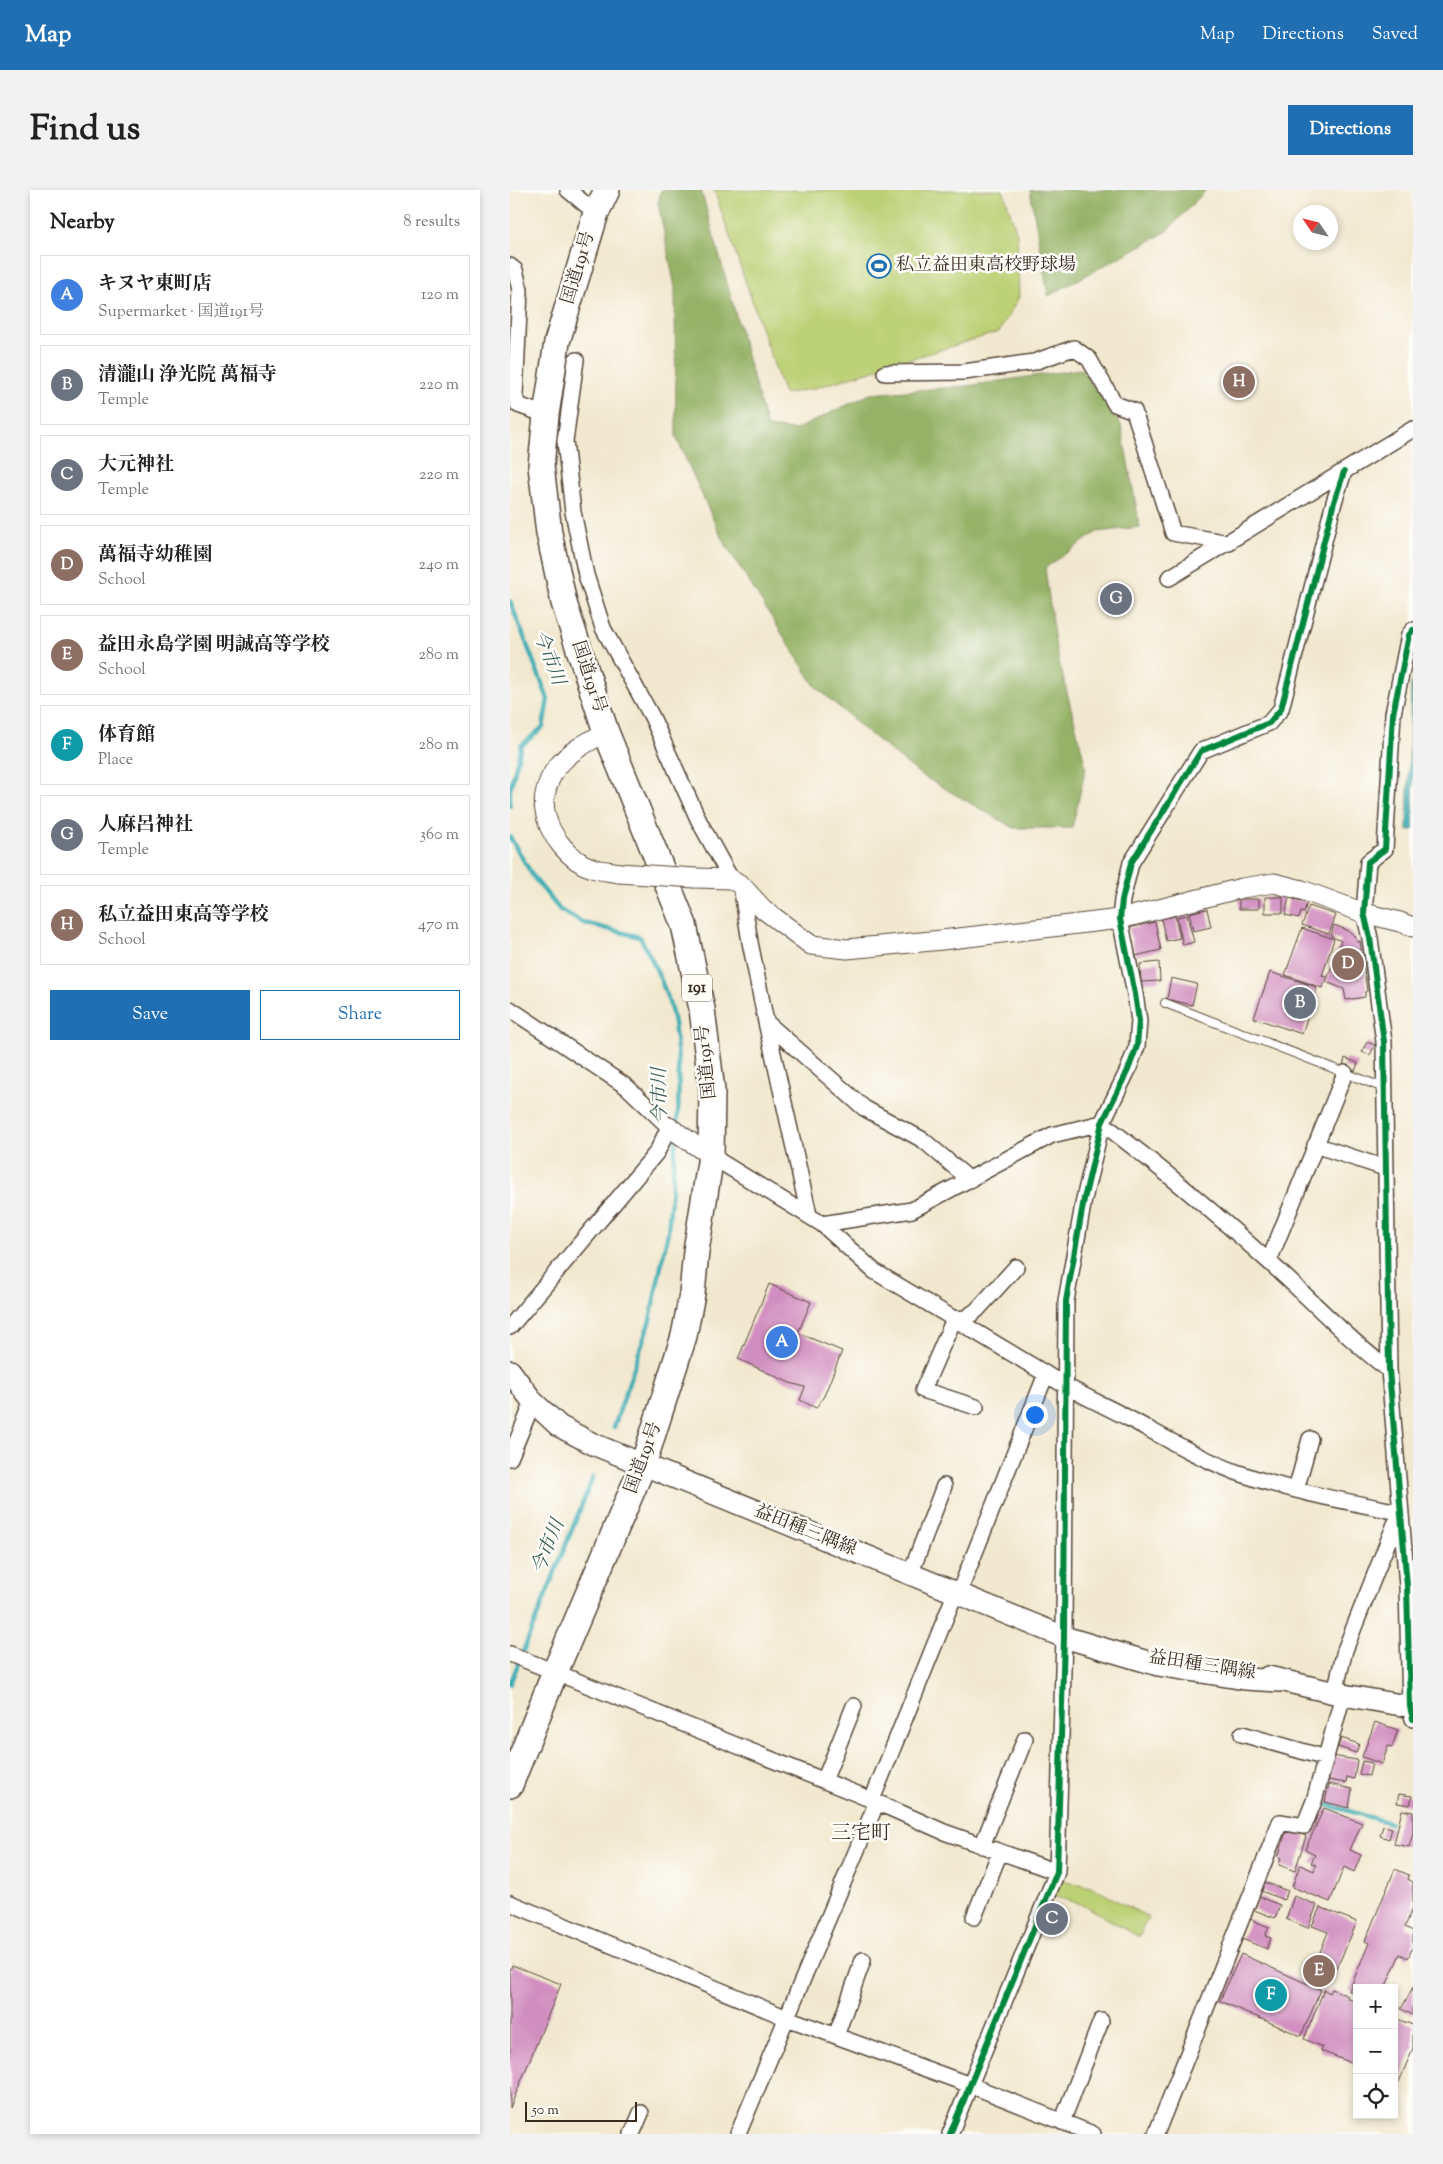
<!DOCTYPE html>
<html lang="en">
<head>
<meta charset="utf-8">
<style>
	:root { --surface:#fff; --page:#f2f2f2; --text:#222; --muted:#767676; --line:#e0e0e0; --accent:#1f6fb2 }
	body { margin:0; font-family:"Sorts Mill Goudy","Noto Serif JP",serif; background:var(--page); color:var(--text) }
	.controls { position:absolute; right:15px; bottom:15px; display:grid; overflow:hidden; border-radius:0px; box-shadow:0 2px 8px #0003 }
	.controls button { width:45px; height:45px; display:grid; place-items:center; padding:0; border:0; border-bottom:1px solid var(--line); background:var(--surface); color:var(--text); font:25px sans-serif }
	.compass { position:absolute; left:783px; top:15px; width:45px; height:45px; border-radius:50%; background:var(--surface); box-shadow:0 2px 8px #0003; rotate:305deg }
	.scale { position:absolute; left:15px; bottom:12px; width:112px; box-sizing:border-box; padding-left:5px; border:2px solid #3b2a1e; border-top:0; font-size:14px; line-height:18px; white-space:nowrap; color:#3b2a1e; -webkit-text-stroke:4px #fdfcf7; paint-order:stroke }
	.you { position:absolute; left:524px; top:1224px; width:18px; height:18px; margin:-12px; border:4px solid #fff; border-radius:50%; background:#1a73e8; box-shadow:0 0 0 8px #1a73e833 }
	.badge { display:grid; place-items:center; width:32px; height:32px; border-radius:50%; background:var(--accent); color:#fff; font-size:16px; font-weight:700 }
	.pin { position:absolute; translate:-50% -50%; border:2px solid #fff; box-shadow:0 1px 5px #0006 }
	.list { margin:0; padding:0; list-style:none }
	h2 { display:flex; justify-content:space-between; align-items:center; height:65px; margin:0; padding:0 20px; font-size:21px }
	h2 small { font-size:16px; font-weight:400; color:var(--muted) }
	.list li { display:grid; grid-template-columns:32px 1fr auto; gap:15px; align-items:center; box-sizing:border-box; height:80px; margin:0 10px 10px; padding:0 10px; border:1px solid var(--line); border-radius:0px }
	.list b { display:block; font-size:19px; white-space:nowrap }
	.list p { margin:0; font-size:16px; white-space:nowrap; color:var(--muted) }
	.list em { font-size:16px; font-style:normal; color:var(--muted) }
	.actions { display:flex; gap:10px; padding:15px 20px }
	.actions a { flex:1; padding:11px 0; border:1px solid var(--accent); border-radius:0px; text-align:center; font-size:18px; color:var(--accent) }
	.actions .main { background:var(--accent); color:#fff }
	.icon { flex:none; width:28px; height:28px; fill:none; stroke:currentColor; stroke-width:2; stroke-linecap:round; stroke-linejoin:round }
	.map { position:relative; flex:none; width:903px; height:1944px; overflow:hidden; border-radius:0px }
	header { display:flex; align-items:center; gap:30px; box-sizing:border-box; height:70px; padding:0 25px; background:var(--accent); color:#fff }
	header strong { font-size:24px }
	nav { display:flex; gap:28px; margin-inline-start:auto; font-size:18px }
	.intro { display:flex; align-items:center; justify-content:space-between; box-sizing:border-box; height:120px; padding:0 30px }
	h1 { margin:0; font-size:35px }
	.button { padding:12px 22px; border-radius:0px; background:var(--accent); color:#fff; font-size:18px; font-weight:700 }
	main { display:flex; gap:30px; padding:0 30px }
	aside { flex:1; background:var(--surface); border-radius:0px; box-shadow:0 2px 8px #0003 }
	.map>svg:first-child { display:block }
	.green { fill:#bcd074; stroke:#7c7d49 }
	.forest { fill:#95b266; stroke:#686e42 }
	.water { fill:#3badb4; stroke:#3b6c69 }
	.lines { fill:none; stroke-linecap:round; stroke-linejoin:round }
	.stream { stroke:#3badb4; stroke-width:4.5 }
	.building { fill:#d18ec0 }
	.service-casing { stroke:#564639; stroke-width:10 }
	.minor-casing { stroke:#564639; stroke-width:18 }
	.tertiary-casing { stroke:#564639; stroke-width:21 }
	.secondary-casing { stroke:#564639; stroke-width:24 }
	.trunk-casing { stroke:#564639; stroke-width:28 }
	.service { stroke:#fff; stroke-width:8 }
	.minor { stroke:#fff; stroke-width:15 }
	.tertiary { stroke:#fff; stroke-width:19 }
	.secondary { stroke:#fff; stroke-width:21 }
	.trunk { stroke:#fff; stroke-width:25 }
	.tertiary-bridge-casing { stroke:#564639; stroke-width:21; stroke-linecap:butt }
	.tertiary-bridge { stroke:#fff; stroke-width:19 }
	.cycleway-casing { stroke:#fdfcf7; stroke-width:9 }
	.cycleway { stroke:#00873e; stroke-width:6 }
	.labels { text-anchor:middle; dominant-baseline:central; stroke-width:5; stroke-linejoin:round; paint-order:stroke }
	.shield { fill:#fdfcf7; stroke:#75695f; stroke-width:1 }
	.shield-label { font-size:16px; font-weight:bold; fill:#3b2a1e }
	.poi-label { font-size:18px; fill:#3b2a1e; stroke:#fdfcf7; text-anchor:start }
	.street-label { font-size:18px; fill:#3b2a1e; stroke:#fdfcf7 }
	.water-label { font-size:19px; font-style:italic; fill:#3b5e5a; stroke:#fdfcf7 }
	.quarter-label { font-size:20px; fill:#3b2a1e; stroke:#fdfcf7 }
</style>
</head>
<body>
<header>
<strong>Map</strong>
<nav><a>Map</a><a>Directions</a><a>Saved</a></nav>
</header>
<div class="intro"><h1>Find us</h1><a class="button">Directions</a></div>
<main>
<aside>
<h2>Nearby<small>8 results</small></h2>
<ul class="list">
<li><span class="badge" style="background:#3f7fe0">A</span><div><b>キヌヤ東町店</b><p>Supermarket · 国道191号</p></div><em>120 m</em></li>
<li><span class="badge" style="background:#6b7280">B</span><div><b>清瀧山 浄光院 萬福寺</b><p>Temple</p></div><em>220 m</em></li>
<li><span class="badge" style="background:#6b7280">C</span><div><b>大元神社</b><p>Temple</p></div><em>220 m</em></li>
<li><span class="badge" style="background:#8d6e63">D</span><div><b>萬福寺幼稚園</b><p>School</p></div><em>240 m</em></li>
<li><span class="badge" style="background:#8d6e63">E</span><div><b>益田永島学園 明誠高等学校</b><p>School</p></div><em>280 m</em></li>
<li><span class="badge" style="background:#0f9aa8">F</span><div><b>体育館</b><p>Place</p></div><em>280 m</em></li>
<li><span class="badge" style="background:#6b7280">G</span><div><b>人麻呂神社</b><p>Temple</p></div><em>360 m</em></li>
<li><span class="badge" style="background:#8d6e63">H</span><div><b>私立益田東高等学校</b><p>School</p></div><em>470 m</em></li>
</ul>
<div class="actions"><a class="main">Save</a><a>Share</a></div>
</aside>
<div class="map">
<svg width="903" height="1944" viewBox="0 0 903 1944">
	<rect width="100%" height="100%" fill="#fdfcf7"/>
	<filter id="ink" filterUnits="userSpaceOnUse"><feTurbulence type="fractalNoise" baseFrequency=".02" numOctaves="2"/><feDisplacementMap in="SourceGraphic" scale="10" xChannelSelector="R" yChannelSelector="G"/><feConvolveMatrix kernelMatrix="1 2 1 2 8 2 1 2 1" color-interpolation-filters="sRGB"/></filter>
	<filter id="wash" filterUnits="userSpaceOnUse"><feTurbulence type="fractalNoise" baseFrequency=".0096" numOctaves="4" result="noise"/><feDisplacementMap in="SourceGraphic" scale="20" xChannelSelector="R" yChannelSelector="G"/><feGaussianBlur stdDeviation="1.12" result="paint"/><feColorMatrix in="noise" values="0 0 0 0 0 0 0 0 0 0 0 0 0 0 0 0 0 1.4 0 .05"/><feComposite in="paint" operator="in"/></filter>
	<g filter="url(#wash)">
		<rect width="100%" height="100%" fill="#f2e8cf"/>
		<!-- green -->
		<path class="green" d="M204 0H493L507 44 509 107 489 142 305 198 274 204Z
			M548 1689 581 1697 638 1727 629 1747 574 1715 542 1706Z"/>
		<!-- forest -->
		<path class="forest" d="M151 0H191L257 237 285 240 360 204 457 196 571 179 611 235 630 337 587 342 535 378 546 459 576 577 562 638H504L411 585 360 544 305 496 212 349 166 247 165 97 148 13Z
			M520 0H696L656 42 538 106Z"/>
		<!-- water -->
		<path class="water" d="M903 490V640H897L901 496Z"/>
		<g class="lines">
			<!-- stream -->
			<path class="stream" d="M0 411 38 509 33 537 11 556 0 600V616
				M0 647 24 688 50 720 74 733 130 747C143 770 160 807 164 833 169 867 170 904 167 938
				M104 1237 140 1130 158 1042 166 948
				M0 1494 83 1287
				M815 1614 880 1633"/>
		</g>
		<g id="blocks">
			<!-- building -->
			<path class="building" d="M755 707H773V723H755Z
				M779 708 797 712 794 723 791 722 789 728 775 725Z
				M729 709H749V719H729Z
				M799 716 826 725 819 744 792 735Z
				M697 719 701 737 683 741 679 723Z
				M677 725 684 752 673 755 667 727Z
				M665 726 670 748 656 751 651 729Z
				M645 732 651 760 625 766 619 738Z
				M824 735 837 740 845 746 847 752 850 751 857 801 855 802V807L836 810 834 799 816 792 831 751 821 746Z
				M792 738 824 749 812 786 816 787 812 798 775 785Z
				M649 772 650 791 631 792 630 774Z
				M760 782 807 797 792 844 744 828Z
				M661 788 687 794 682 815 657 809Z
				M857 852 865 855 860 865 852 862Z
				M835 868 848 873 845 881 833 876Z
				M259 1094 301 1112 288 1143 332 1161 314 1206 306 1218 290 1210 295 1197 280 1193 228 1169Z
				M865 1532 888 1540 882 1557 878 1556 872 1574 852 1567Z
				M831 1548 849 1554 846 1563 828 1557Z
				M822 1566 847 1570 844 1589 837 1587 836 1593 818 1590Z
				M852 1571 862 1573 859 1586 849 1584Z
				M819 1594 842 1599 839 1618 815 1612Z
				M889 1604 902 1606 900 1615 887 1613Z
				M814 1618 852 1633 840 1660 851 1665 844 1682 834 1677 820 1712 782 1697 790 1675 804 1681 806 1675 801 1673 805 1665 795 1660Z
				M892 1620 903 1622V1643L899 1657 884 1654Z
				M873 1636 882 1638 879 1649 870 1646Z
				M777 1639 796 1646 785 1681 769 1675 771 1668 768 1667Z
				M885 1679 899 1685 898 1689 903 1692V1717L895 1737 903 1741V1757L898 1768 890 1764 875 1798H847V1804L839 1801 859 1753 855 1751Z
				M754 1692 778 1701 774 1710 751 1701Z
				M784 1706 807 1715 798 1738 776 1729Z
				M749 1707 770 1715 765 1728 744 1720Z
				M810 1717 847 1732 823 1787 803 1780 818 1742 802 1736Z
				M740 1729 759 1737 755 1746 761 1748 757 1759 732 1749Z
				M731 1764 811 1800 791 1846 710 1811Z
				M2 1775 51 1794 0 1918V1781Z
				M903 1797V1825L891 1819Z
				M822 1799 838 1806 837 1808 847 1812V1875L811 1861 812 1857 794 1849 814 1800 820 1803Z
				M884 1828 903 1835V1858L889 1892 884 1891Z"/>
		</g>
	</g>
	<g filter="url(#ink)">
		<use href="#blocks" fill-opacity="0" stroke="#564639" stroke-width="1"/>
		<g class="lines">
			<!-- service casing -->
			<g class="service-casing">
				<path id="service" d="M655 813 874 898"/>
			</g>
			<!-- minor casing -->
			<g class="minor-casing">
				<path id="minor" d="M58 0 86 23
					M0 76 5 80 10 100 5 206 8 215 36 225
					M66 170 55 251 63 322 76 385 93 438 142 527 189 631 221 689
					M375 183 454 182 524 172 564 158 579 169 605 214 624 221 663 343 719 353
					M659 388 903 239
					M903 440 899 445 883 524 875 659 858 672 854 723 860 748 874 852 879 1180 897 1396 900 1517 903 1529
					M231 695 240 752 256 832 354 918 413 950 460 990
					M0 819 117 897 159 937 147 962 0 1137
					M256 832 299 1025
					M592 933C649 976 705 1023 758 1071 799 1107 835 1147 879 1180
					M805 955 875 978
					M201 966 312 1034 364 1081 536 1184C563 1202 592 1214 620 1229 655 1248 689 1268 726 1282 779 1301 834 1311 889 1322
					M312 1034 402 1020 542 945 592 933
					M759 1071 835 883
					M466 1217 413 1200 444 1129 456 1128 467 1120 506 1077
					M0 1268 23 1212
					M786 1300 800 1249
					M400 1385 434 1296
					M0 1464 362 1610 434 1642 547 1682
					M732 1544 816 1568
					M314 1591 344 1516
					M472 1656 515 1549
					M0 1713 277 1828 460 1895 583 1944
					M464 1727 490 1662
					M326 1846 353 1770
					M552 1932 591 1831
					M122 1944 131 1923
					M228 1944 364 1619 362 1610 443 1409 448 1405 536 1184
					M440 1944 547 1682 554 1447 556 1111 574 1009 592 933 618 880 627 856 629 831 625 804 610 729 612 710 621 673 691 561 759 533 771 519 824 312 834 282
					M646 1944 770 1632 794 1636 804 1611 833 1505 827 1493 835 1460 885 1334 890 1327"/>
			</g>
			<!-- tertiary casing -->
			<g class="tertiary-casing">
				<path id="tertiary" d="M96 542C80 551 61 560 49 575 39 586 32 606 35 621 38 644 60 671 82 678 90 681 100 681 109 683
					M185 688 221 689 231 695 253 719 301 755 337 759 432 750 610 729 732 698 764 693 792 700 854 723 890 732 903 737
					M159 937 201 966"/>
			</g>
			<!-- secondary casing -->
			<g class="secondary-casing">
				<path id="secondary" d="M0 1181 23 1212 49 1236 83 1254 554 1447 648 1475 735 1489 770 1491
					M758 1487 833 1505 903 1517"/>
			</g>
			<!-- trunk casing -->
			<g class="trunk-casing">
				<path id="trunk" d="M0 1595 45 1482 133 1275 174 1146 182 1104 186 1061 201 966 202 901 192 819 174 735 96 542 54 413 39 343 31 276 36 225 47 152 86 23 97 0"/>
			</g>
			<!-- service -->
			<use href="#service" class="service"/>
			<!-- minor -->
			<use href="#minor" class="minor"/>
			<!-- tertiary -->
			<use href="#tertiary" class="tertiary"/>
			<!-- secondary -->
			<use href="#secondary" class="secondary"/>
			<!-- trunk -->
			<use href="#trunk" class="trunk"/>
			<!-- tertiary-bridge casing -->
			<g class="tertiary-bridge-casing">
				<path id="tertiary-bridge" d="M109 683 185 688"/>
			</g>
			<!-- tertiary-bridge -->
			<use href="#tertiary-bridge" class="tertiary-bridge"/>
			<!-- cycleway casing -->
			<g class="cycleway-casing">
				<path id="cycleway" d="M903 440 899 445 883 524 875 659 858 672 854 723 860 748 874 852 879 1180 897 1396 900 1517 903 1529
					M440 1944 547 1682 554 1447 556 1111 574 1009 592 933 618 880 627 856 629 831 625 804 610 729 612 710 621 673 691 561 759 533 771 519 824 312 834 282"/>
			</g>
			<!-- cycleway -->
			<use href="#cycleway" class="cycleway"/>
		</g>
	</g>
	<!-- icons -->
	<defs>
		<g id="stadium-ring" transform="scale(1.25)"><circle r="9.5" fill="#fdfcf7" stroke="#1f6fb2" stroke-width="1.5"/><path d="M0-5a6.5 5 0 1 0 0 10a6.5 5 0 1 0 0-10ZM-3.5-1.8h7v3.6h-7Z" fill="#1f6fb2"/></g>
	</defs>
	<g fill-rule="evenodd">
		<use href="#stadium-ring" x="369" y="76"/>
	</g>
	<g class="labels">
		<!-- shield labels -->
		<rect class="shield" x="172" y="784.5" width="30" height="27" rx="4"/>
		<g class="shield-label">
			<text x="187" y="798">191</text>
		</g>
		<!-- poi labels -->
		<g class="poi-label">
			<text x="386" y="76">私立益田東高校野球場</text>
		</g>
		<!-- street labels -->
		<g class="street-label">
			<text transform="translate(69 78) rotate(-73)">国道191号</text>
			<text transform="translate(78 487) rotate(72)">国道191号</text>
			<text transform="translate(197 872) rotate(-96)">国道191号</text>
			<text transform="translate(134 1268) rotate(-70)">国道191号</text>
			<text transform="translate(295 1341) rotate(22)">益田種三隅線</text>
			<text transform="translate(692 1476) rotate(9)">益田種三隅線</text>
		</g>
		<!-- water labels -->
		<g class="water-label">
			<text transform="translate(38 468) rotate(69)">今市川</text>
			<text transform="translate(151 906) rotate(-91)">今市川</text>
			<text transform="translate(39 1357) rotate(-68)">今市川</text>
		</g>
		<!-- quarter labels -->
		<g class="quarter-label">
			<text x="351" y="1644">三宅町</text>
		</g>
	</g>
</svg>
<div class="controls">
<button>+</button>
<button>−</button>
<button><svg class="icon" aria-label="locate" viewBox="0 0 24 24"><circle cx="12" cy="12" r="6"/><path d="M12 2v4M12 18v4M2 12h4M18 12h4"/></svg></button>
</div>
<svg class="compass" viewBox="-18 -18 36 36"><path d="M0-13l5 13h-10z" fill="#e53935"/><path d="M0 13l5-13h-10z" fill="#767676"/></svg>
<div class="scale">50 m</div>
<div class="you"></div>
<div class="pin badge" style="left:272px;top:1152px;background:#3f7fe0">A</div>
<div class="pin badge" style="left:790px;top:813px;background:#6b7280">B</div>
<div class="pin badge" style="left:542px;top:1729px;background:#6b7280">C</div>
<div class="pin badge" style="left:838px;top:774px;background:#8d6e63">D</div>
<div class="pin badge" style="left:809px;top:1781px;background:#8d6e63">E</div>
<div class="pin badge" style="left:761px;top:1805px;background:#0f9aa8">F</div>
<div class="pin badge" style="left:606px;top:409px;background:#6b7280">G</div>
<div class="pin badge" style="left:729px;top:192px;background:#8d6e63">H</div>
</div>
</main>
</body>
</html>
